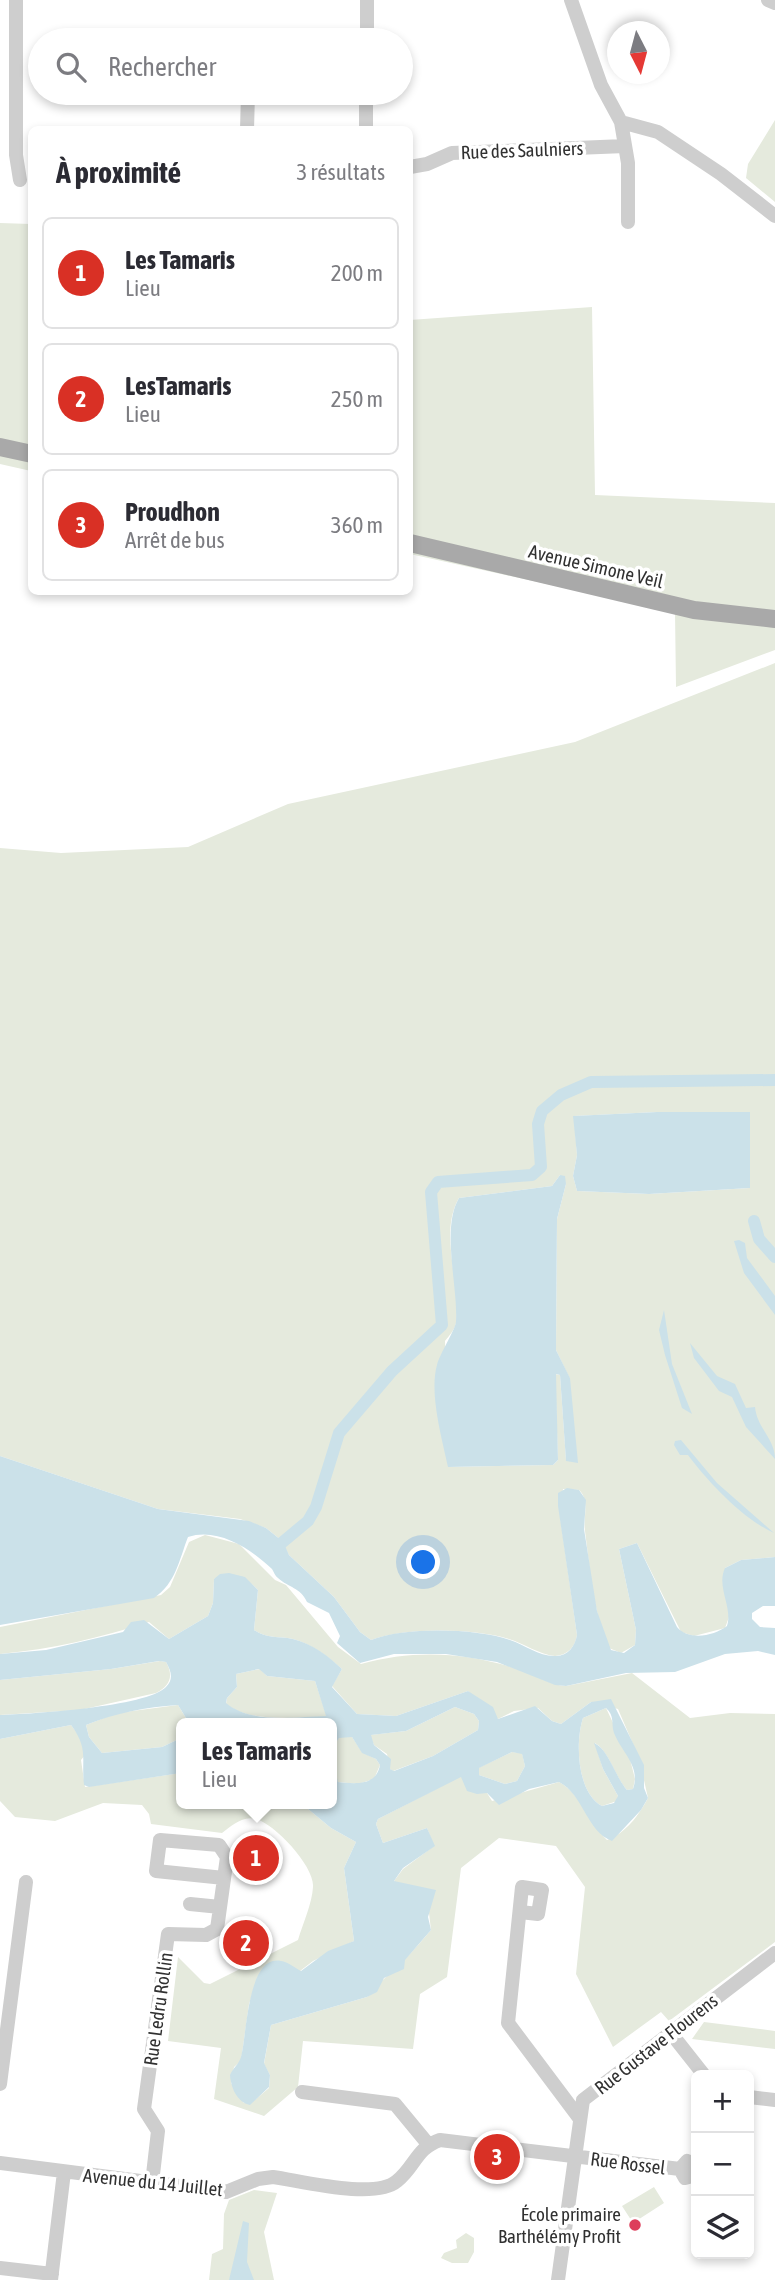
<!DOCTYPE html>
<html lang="fr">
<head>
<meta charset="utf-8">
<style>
	:root { --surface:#fff; --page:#f7f7f7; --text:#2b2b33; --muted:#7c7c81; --line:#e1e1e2; --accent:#d93025 }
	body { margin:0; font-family:"Asap Condensed",sans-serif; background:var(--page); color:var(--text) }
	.controls { position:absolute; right:21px; bottom:21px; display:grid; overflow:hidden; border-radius:10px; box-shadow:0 4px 10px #0003 }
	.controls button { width:63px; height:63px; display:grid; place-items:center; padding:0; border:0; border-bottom:2px solid var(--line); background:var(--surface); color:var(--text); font:35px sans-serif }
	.compass { position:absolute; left:607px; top:21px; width:63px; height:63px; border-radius:50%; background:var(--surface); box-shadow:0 4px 10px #0003; rotate:174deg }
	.you { position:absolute; left:424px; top:1563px; width:24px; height:24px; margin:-18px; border:5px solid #fff; border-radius:50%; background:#1a73e8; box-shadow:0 0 0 10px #1a73e833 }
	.badge { display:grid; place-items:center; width:46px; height:46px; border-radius:50%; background:var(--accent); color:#fff; font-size:23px; font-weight:700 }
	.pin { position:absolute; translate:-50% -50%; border:4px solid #fff; box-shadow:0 2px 7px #0006 }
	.popup { position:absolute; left:176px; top:1718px; width:161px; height:91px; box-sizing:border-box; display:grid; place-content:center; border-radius:10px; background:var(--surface); filter:drop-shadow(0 2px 5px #0005); font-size:23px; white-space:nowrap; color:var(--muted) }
	.popup b { font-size:26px; color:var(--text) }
	.popup::after { content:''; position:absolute; left:50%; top:100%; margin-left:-14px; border:14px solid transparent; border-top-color:var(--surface) }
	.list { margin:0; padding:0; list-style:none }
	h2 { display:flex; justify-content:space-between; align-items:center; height:91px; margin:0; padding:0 28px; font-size:30px }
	h2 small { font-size:23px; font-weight:400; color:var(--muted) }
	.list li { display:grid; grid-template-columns:46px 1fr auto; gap:21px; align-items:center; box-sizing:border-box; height:112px; margin:0 14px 14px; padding:0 14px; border:2px solid var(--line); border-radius:10px }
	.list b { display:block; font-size:26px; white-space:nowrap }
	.list p { margin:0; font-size:23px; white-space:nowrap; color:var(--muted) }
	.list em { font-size:23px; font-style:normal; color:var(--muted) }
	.icon { flex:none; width:38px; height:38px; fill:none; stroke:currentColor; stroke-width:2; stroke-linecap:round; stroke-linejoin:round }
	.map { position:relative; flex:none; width:775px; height:2280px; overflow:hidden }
	.search { position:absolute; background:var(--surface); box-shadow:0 4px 10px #0003; left:28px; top:28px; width:385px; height:77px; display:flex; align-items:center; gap:18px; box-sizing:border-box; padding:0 24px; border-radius:38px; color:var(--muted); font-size:26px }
	.panel { position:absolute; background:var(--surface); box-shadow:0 4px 10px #0003; left:28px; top:126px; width:385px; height:469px; border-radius:10px }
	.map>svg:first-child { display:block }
	.green { fill:#e5eadd; fill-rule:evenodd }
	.water { fill:#cbe1e9; fill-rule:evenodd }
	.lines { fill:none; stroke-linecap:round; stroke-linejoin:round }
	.canal { stroke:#cbe1e9; stroke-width:12 }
	.minor { stroke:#cecece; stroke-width:14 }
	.major { stroke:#a9a9a9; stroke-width:18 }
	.poi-dot { fill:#dd3e5b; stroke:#fff; stroke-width:2.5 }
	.labels { text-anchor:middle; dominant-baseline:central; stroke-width:7; stroke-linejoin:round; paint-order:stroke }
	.street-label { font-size:19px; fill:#313131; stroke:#fff }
	.poi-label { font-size:19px; fill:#313131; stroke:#fff; text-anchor:end }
</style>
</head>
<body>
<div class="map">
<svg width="775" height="2280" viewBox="0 0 775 2280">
	<rect width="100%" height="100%" fill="#fff"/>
	<!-- green -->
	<path class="green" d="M775 120V202L746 178 748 164Z
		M0 223 31 224V471L0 464Z
		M592 307 595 495 775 503V650L676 687 675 612 410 554V320Z
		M775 663V1557L741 1560 725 1568 729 1617 725 1628 694 1636 681 1632 637 1543 619 1549 636 1630 635 1645 621 1653 609 1648C593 1612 590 1569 585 1531 583 1517 590 1500 579 1490L563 1489 560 1516 577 1635C575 1648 567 1655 555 1656 538 1654 525 1644 509 1639 474 1628 406 1627 371 1640L360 1632 334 1597 289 1555 281 1540 266 1528 240 1519 158 1509 0 1456V848L61 853 188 847 288 804 575 742ZM657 1112H749L750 1188 649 1194 577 1191 573 1176 577 1155 574 1116ZM560 1175 566 1184 557 1219 556 1350 570 1379 566 1460 560 1375 555 1374 558 1460 553 1465 448 1467 445 1341C449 1336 455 1329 456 1323 462 1284 438 1234 459 1198L552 1186Z
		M205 1535 239 1544 275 1580 286 1585 338 1647 361 1664C415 1649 467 1652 521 1670 536 1675 549 1685 566 1686L632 1673 690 1718 730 1713 775 1714V1942L669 2021 661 2012 613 2047 576 1974 585 1887 556 1846 499 1838 461 1868 447 1977 420 1994 413 2049 303 2041 298 2087 264 2116 214 2099 221 2048 168 2041 178 1957 204 1983 210 1984 298 1940C303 1923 312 1904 313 1887 315 1867 275 1824 256 1819 243 1815 231 1826 222 1833L151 1824 149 1814 142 1805 103 1803 55 1821 15 1817 0 1801V1739L71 1725 83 1741 85 1755 81 1760 85 1787 181 1773V1804H302L331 1828 356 1842 344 1868 354 1941 313 1961 300 1971 258 1977 249 2004 241 2061 234 2067 231 2083 244 2103 256 2099 269 2088 270 2075 264 2064 271 2025 367 1997C376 1991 378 1984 385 1978 402 1963 417 1947 431 1930L429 1913 394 1881 403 1869 434 1846 427 1828 383 1843 376 1824 378 1819 461 1776 487 1793 492 1801 559 1782C580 1793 590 1823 607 1840 626 1833 639 1815 648 1798L639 1758 618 1709 591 1702 561 1724 552 1721 538 1708 514 1711 498 1719 468 1691 396 1716 357 1714 332 1686 342 1669C327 1656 312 1644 293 1639 279 1636 267 1639 254 1630L258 1590C243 1575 234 1571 214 1579L213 1603 208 1616 169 1639 149 1622C100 1638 52 1649 0 1654V1627L161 1595 170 1587 189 1542Z
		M160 1661 166 1662C174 1676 170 1686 156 1693L80 1710 0 1715V1680L111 1669Z
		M260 1669 267 1676 315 1681 327 1717C295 1716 252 1724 226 1704L227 1698 237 1687 236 1674Z
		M178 1705 189 1723H181V1738L162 1747 102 1753 89 1737 86 1725 117 1713Z
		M455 1707 474 1714 479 1721 478 1730 433 1756 393 1771 390 1769 387 1754 374 1745 370 1735 406 1731Z
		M606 1708 630 1759 635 1779 633 1789 627 1790C615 1777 609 1751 595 1743L603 1769 618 1796 617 1801 602 1806C577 1793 575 1742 583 1718Z
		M339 1737H352L362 1752 376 1759 380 1765 374 1779 358 1784 338 1782C330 1765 330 1753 339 1737Z
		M512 1752 522 1753 525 1766 517 1781 505 1784 479 1775 478 1768Z
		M704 2022 775 2031V2049L692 2039Z
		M654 2187 664 2203 633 2223 622 2206Z
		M254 2190 277 2193 264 2232 274 2280H209L212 2254 223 2249 224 2214 229 2200Z
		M466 2233 474 2238V2252L468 2263H452L441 2258 444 2253 457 2248 456 2240Z"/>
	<!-- water -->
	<path class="water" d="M657 1112H750V1188L649 1194 577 1191 573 1176 577 1155 573 1116Z
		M560 1175 565 1176 566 1184 557 1219 556 1350 570 1378 578 1463 566 1461 560 1375 556 1374 558 1460 553 1465 448 1467C442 1439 429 1393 437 1365 440 1353 456 1329 456 1321 458 1286 441 1228 459 1198L552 1186Z
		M739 1240 745 1243 747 1258 775 1296V1315L744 1273 734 1241Z
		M664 1310 672 1364 692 1414 682 1408 665 1355 659 1330Z
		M690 1343 717 1376 735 1384 746 1408 755 1407C757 1428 775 1439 775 1459L746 1427 732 1397 719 1391 694 1358Z
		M681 1440 717 1483 774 1533C743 1519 708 1482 688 1455H680L674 1445 675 1441Z
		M0 1456 158 1509 249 1521 266 1528 281 1540 294 1533 285 1546 289 1555 334 1597 360 1632 371 1640C405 1627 475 1628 510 1640 525 1645 540 1657 556 1656 568 1656 575 1646 577 1635L558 1506V1493L567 1488 579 1490 586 1500 584 1529 597 1611 611 1650 624 1653 635 1645 636 1630 619 1549 637 1543 677 1627C689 1641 714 1636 727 1626 733 1607 716 1587 725 1568L741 1560 775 1557V1606H763L752 1613V1619L760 1627 775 1628V1655L758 1651 725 1654 675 1672 626 1673 566 1686 555 1685 497 1662 446 1654H394L360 1663 337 1643 340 1636 329 1613 307 1602C300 1587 289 1588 278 1578 275 1576 274 1572 272 1569 251 1549 218 1527 188 1537 179 1560 176 1583 154 1598L0 1625Z
		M229 1573 245 1577 258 1590 254 1630C267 1639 279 1636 293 1639 313 1644 328 1656 342 1669L332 1687 357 1714 396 1716 468 1691 493 1707 498 1719 535 1706 552 1721 561 1724 591 1702 611 1699 644 1765V1788L648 1798 641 1810 612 1841C586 1831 584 1795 559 1782L529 1789 499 1805 487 1793 477 1794 467 1791 461 1777 378 1819 376 1824 383 1843 427 1828 435 1846 403 1868 394 1881 436 1890 428 1917 431 1930 405 1960 404 1969 384 1978 377 1992 367 1997 271 2025 264 2063 270 2075 269 2087 250 2105C237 2102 231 2088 230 2075 233 2068 239 2064 241 2057 247 2035 247 1954 281 1961 288 1962 295 1968 301 1971L328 1951 354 1941 344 1868 356 1842 331 1828 302 1804H331V1757L338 1782C356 1784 376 1786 380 1765L376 1759 362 1753 352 1737 339 1738 331 1750V1723H189L178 1705C146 1707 116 1713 86 1725L89 1737 102 1753 162 1747 181 1738V1773L89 1787 84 1785C81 1758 89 1749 71 1725L0 1739V1715C30 1714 147 1707 166 1687 174 1679 171 1671 166 1662L159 1661 111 1669 0 1680V1654L46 1650 123 1632 131 1622 144 1620 169 1639 208 1616 213 1603 214 1579 220 1574ZM259 1669 267 1676 315 1681 326 1716C296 1717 251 1724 226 1703L227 1698 237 1687 236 1674ZM455 1707 474 1714 479 1721 478 1730 433 1756 394 1771 390 1769 391 1759 374 1745 371 1735 406 1731ZM606 1708C615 1716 611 1724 614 1733 622 1753 641 1766 633 1789L627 1790C616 1778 608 1748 594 1743L603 1769 618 1796 614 1803 602 1806C577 1793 575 1742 583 1718ZM512 1752 522 1754 525 1766 517 1781 505 1784 479 1775V1768Z
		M243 2221 249 2223 247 2262 254 2280H229Z"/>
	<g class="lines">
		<!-- canal -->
		<path class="canal" d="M754 1221 759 1239 775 1257
			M278 1546 308 1521 316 1507 339 1433 392 1371 442 1325 431 1192 438 1182 532 1175 541 1167 538 1124 542 1111 561 1095 591 1082 775 1080"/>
		<!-- minor -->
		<path class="minor" d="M16 0V155L20 180
			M571 0 601 85 621 122 658 132 721 174 775 216
			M768 0 775 3
			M367 40V0
			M621 122 628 163V222
			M247 130 248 93
			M366 130V93
			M410 167 427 164 452 153 625 146
			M190 1904 220 1907
			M520 1912 538 1914 542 1890 522 1887 508 2023 580 2119
			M670 2032 704 2075
			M0 2084 26 1882
			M302 2092 395 2104 428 2144
			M749 2097 775 2100
			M0 2163 226 2192 258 2179 273 2177C302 2181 375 2200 397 2181 415 2167 416 2148 440 2140L680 2169
			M680 2169 685 2178 696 2175
			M680 2169 687 2161 696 2165
			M152 2183 158 2131 144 2109 168 1934 206 1935 217 1929 227 1857 219 1845 160 1840 156 1871 224 1878
			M0 2268 52 2274
			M51 2280 64 2172
			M558 2280 583 2100 775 1953"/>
		<!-- major -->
		<path class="major" d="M0 447 32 454
			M410 543 694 610 775 619"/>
	</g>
	<!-- markers -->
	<circle class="poi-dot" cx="635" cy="2225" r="7"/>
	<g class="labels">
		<!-- street labels -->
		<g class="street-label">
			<text transform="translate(522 150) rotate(-2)">Rue des Saulniers</text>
			<text transform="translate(596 566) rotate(13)">Avenue Simone Veil</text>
			<text transform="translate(158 2009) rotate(-82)">Rue Ledru Rollin</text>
			<text transform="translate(656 2044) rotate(-38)">Rue Gustave Flourens</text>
			<text transform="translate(628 2163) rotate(7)">Rue Rossel</text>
			<text transform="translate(153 2182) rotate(6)">Avenue du 14 Juillet</text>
		</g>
		<!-- poi labels -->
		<g class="poi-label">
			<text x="621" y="2214">École primaire<tspan x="621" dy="22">Barthélémy Profit</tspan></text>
		</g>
	</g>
</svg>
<div class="controls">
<button>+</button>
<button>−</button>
<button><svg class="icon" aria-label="layers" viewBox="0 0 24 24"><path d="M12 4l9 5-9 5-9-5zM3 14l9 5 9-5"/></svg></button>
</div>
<svg class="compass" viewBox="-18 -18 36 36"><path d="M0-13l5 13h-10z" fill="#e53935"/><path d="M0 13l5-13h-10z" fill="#7c7c81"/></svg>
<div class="you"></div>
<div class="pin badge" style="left:256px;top:1858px">1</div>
<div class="popup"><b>Les Tamaris</b>Lieu</div>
<div class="pin badge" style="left:246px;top:1943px">2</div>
<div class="pin badge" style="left:497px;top:2157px">3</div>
<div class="search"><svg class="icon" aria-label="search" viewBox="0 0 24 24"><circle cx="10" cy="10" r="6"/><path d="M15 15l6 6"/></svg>Rechercher</div>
<section class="panel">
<h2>À proximité<small>3 résultats</small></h2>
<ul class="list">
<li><span class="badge">1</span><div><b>Les Tamaris</b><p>Lieu</p></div><em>200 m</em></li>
<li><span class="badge">2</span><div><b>LesTamaris</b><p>Lieu</p></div><em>250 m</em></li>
<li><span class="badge">3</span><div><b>Proudhon</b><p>Arrêt de bus</p></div><em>360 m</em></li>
</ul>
</section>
</div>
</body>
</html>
